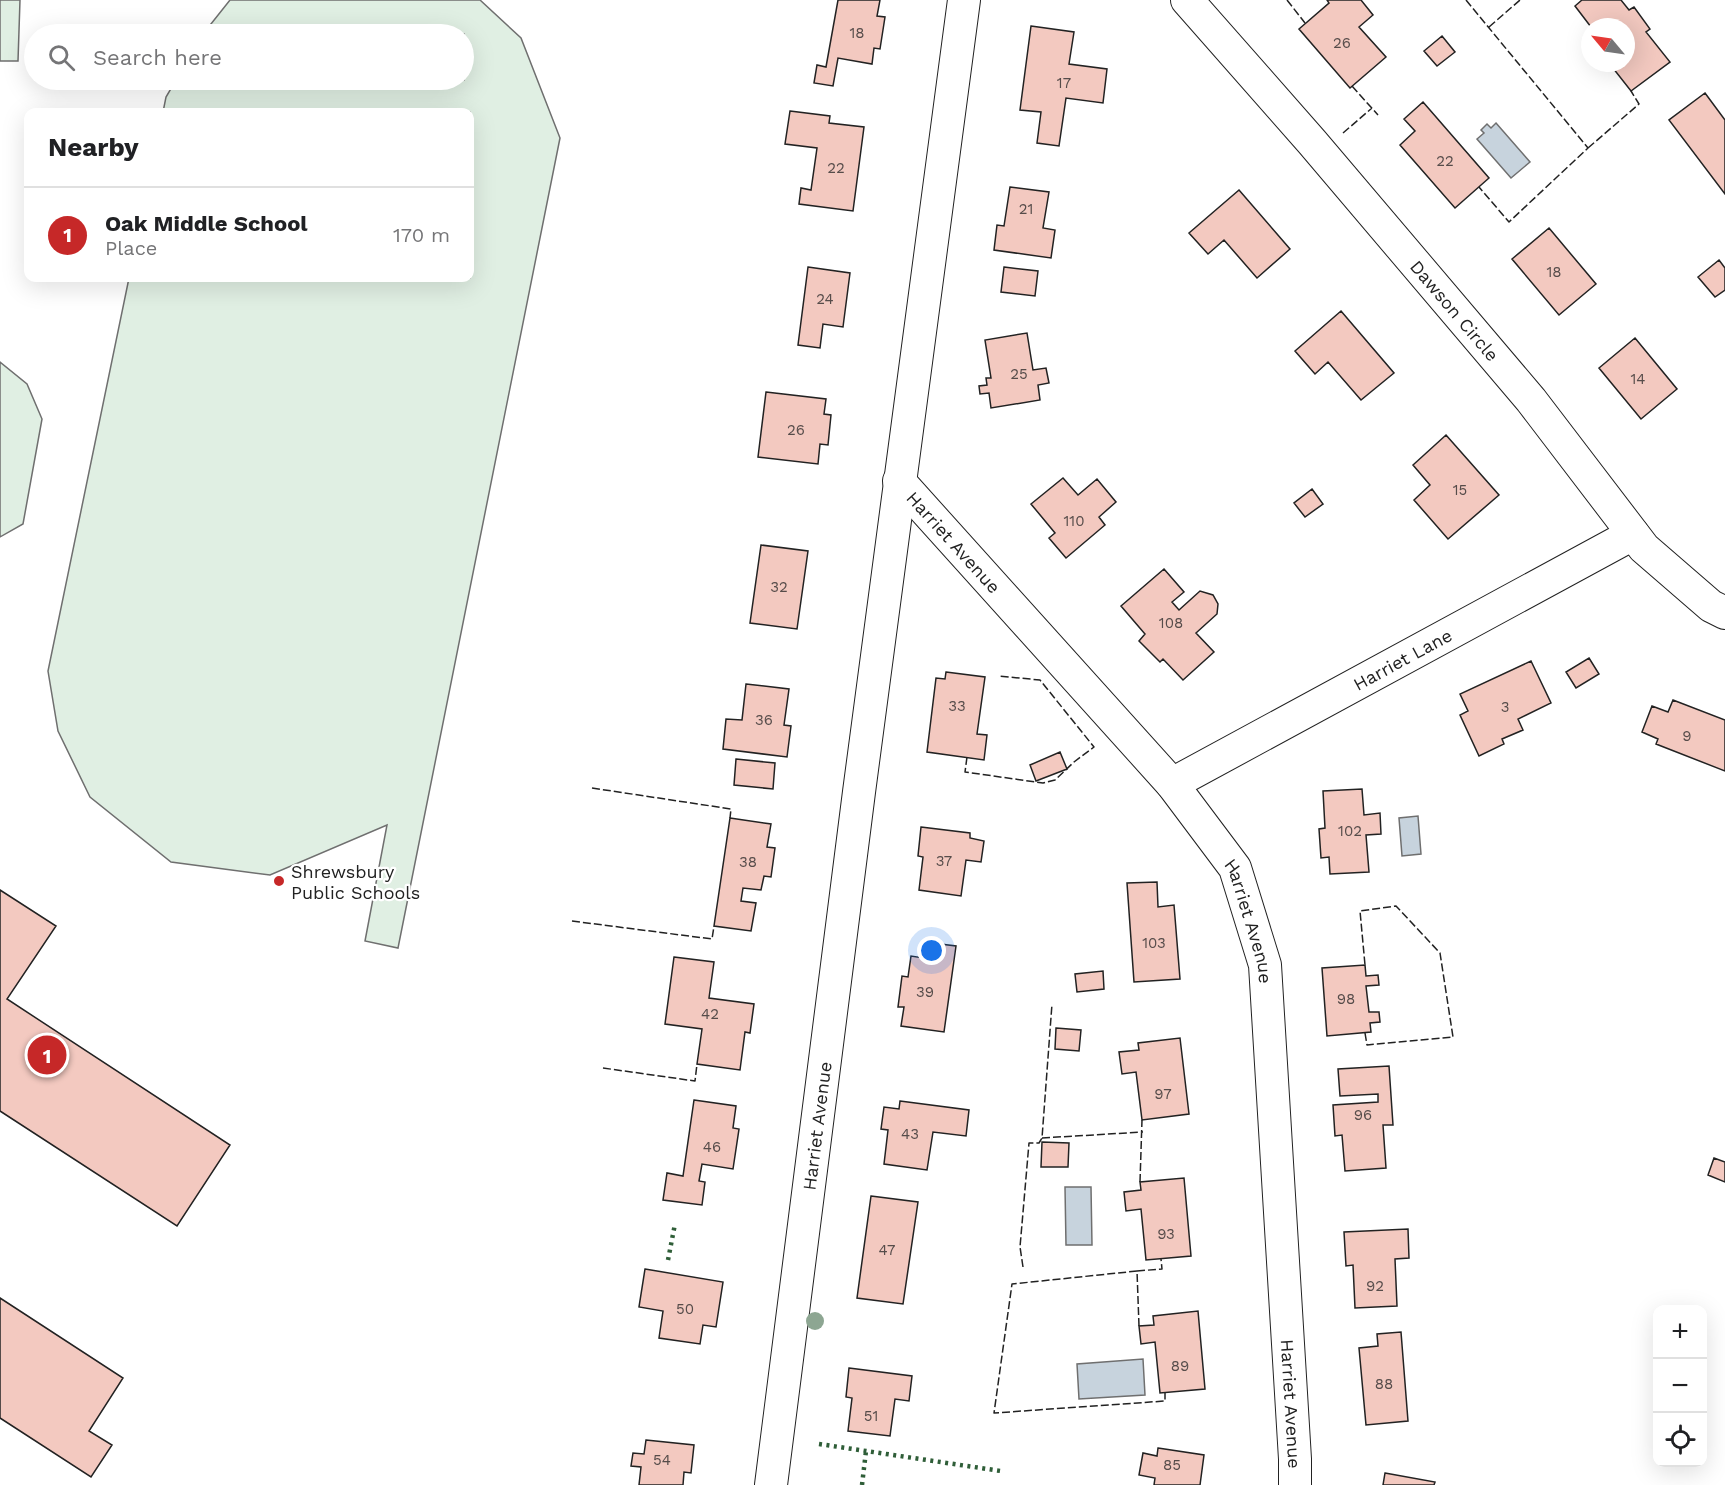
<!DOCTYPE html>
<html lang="en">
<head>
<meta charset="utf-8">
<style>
	:root { --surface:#fff; --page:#f2f2f2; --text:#202124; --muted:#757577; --line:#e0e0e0; --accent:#c62828 }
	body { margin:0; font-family:"Work Sans",sans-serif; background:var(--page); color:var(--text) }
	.controls { position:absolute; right:18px; bottom:18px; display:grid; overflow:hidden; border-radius:12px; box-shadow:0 6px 24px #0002 }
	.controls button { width:54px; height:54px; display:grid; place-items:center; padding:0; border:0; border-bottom:2px solid var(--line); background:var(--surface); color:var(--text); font:30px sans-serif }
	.compass { position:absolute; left:1581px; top:18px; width:54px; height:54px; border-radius:50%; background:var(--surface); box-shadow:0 6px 24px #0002; rotate:299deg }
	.you { position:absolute; left:932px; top:951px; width:21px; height:21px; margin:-15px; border:4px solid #fff; border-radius:50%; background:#1a73e8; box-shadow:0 0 0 9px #1a73e833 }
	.badge { display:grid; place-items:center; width:39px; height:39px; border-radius:50%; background:var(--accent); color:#fff; font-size:20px; font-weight:700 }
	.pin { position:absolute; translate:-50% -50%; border:3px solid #fff; box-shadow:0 2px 6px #0006 }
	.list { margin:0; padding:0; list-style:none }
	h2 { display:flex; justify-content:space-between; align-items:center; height:78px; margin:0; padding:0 24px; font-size:26px }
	h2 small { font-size:20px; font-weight:400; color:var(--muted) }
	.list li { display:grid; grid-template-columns:39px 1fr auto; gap:18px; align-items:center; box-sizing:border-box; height:96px; padding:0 24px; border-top:2px solid var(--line) }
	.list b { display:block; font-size:22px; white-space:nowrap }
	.list p { margin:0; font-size:20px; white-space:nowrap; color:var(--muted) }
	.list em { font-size:20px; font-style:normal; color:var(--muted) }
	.icon { flex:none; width:33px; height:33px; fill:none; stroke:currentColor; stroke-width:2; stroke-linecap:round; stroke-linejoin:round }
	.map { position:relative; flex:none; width:1725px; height:1485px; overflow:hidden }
	.search { position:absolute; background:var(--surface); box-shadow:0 6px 24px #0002; left:24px; top:24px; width:450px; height:66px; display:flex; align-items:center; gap:15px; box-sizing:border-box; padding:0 21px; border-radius:33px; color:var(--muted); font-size:22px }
	.panel { position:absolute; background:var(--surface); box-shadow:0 6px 24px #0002; left:24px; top:108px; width:450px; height:174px; border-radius:12px }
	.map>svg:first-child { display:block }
	.green { fill:#e0efe3; stroke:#6f6f6f; stroke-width:1.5 }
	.water { fill:#c7d3dd; stroke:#6f6f6f; stroke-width:1.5 }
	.building { fill:#f3c9c0; stroke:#222; stroke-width:1.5 }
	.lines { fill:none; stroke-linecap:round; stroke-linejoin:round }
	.street-casing { stroke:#222; stroke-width:34 }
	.street { stroke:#fff; stroke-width:32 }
	.hedge { stroke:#2f5e38; stroke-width:4.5; stroke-dasharray:3 4.5; stroke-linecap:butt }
	.fence { stroke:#222; stroke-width:1.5; stroke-dasharray:8 3; stroke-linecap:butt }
	.tree { fill:#8da692 }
	.poi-dot { fill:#c62828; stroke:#fff; stroke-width:2 }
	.labels { text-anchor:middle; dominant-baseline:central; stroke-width:4.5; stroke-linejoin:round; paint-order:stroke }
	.number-label { font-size:15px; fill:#564c4a }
	.street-label { font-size:18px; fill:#222; stroke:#fff }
	.poi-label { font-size:18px; fill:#222; stroke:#fff; text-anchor:start }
</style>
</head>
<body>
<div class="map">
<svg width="1725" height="1485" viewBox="0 0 1725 1485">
	<rect width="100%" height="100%" fill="#fff"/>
	<!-- green -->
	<path class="green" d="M0 0H20L18 61H0Z
		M230 0H480L521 38 560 138 398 948 365 941 387 825 270 875 171 862 90 797 58 731 48 671 129 278H470V112H163L166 97 176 80H464V34H203Z
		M0 362 27 384 42 419 23 524 0 537Z"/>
	<!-- water -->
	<path class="water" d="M1496 123 1530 162 1511 178 1477 139 1484 133 1481 130 1487 124 1491 128Z
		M1418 816 1421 854 1402 856 1399 818Z
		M1065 1187H1091L1092 1245H1066Z
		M1143 1359 1145 1395 1079 1399 1077 1364Z"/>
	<!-- building -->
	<path class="building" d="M838 0H880L877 16 885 17 880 49 874 48 872 64 838 58 833 86 814 83 817 65 826 67Z
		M1327 0H1361L1373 15 1359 27 1386 57 1350 88 1299 29 1329 3Z
		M1582 0H1621L1629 10 1634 7 1650 29 1646 32 1670 62 1631 91 1609 63H1626V27H1591L1575 6Z
		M1031 26 1074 32 1069 64 1107 69 1103 103 1066 98 1059 146 1037 143 1041 112 1020 110Z
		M1442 36 1455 52 1437 66 1424 51Z
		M1705 93 1725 120V194L1669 120Z
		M1423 102 1489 178 1455 208 1400 145 1415 131 1404 119Z
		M790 111 830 116 829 123 864 127 853 211 799 204 801 188 811 190 817 148 785 144Z
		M1010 187 1049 192 1043 228 1055 230 1051 258 994 250 997 225 1004 226Z
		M1239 190 1290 249 1257 278 1224 240 1208 254 1189 233Z
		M1549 228 1596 284 1559 315 1512 259Z
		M1719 260 1725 268V290L1715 297 1698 277Z
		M808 267 850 273 843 327 823 324 820 348 798 345Z
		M1004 267 1038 271 1035 296 1001 292Z
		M1341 311 1394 373 1361 400 1328 362 1315 374 1295 351Z
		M1027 333 1033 370 1046 368 1049 383 1038 385 1040 400 991 408 989 393 980 394 979 386 987 385 986 378H991L985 340Z
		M1635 338 1677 389 1641 419 1599 368Z
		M766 392 826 399 824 414 831 415 828 445 820 444 818 464 758 457Z
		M1446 435 1499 495 1448 539 1414 500 1430 485 1413 465Z
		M1063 478 1078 495 1097 479 1116 502 1099 517 1105 525 1066 558 1049 538 1055 533 1031 504Z
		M1312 489 1323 504 1305 517 1294 503Z
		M761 545 808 551 797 629 750 623Z
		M1164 569 1184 592 1172 602 1179 610 1200 591 1213 595 1218 604 1217 614 1196 633 1214 652 1183 680 1163 659 1160 662 1139 641 1145 634 1121 606Z
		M1589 658 1599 674 1576 688 1566 672Z
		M1531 661 1551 703 1518 719 1523 730 1502 739 1504 744 1479 756 1460 715 1468 711 1460 694Z
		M946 672 985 677 977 734 987 735 984 760 927 752 936 678 945 679Z
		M746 684 789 689 784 725 791 726 787 757 723 749 726 719 742 720Z
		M1673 700 1725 720V771L1656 744 1658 739 1642 732 1652 706 1668 712Z
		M1060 752 1067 769 1036 781 1030 765Z
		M736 759 775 763 773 789 734 785Z
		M1362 789 1364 815 1380 813 1381 834 1366 835 1369 872 1330 874 1329 857 1321 858 1319 829 1325 828 1323 791Z
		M730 818 771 824 767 847 775 848 771 877 764 876 761 890 743 888 741 901 756 903 751 931 714 926Z
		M921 827 970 833V838L984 841 981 862 966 860 961 896 919 890 923 857 918 856Z
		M1157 882 1158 907 1174 905 1180 979 1134 982 1127 883Z
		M0 890 56 926 7 999 230 1145 177 1226 0 1111Z
		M932 943 956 946 944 1032 901 1026 904 1007H898L902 976 908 977 911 956 930 959Z
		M674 957 714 962 709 998 754 1004 750 1033 745 1032 740 1070 697 1064 702 1029 665 1024Z
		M1365 965 1366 976 1378 975 1379 985 1366 986 1369 1012H1379L1380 1022 1370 1023 1371 1032 1327 1036 1322 968Z
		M1103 971 1104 989 1077 992 1075 974Z
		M1056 1028 1081 1030 1079 1051 1055 1049Z
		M1180 1038 1189 1114 1142 1120 1136 1072 1122 1074 1119 1052 1139 1050 1138 1043Z
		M1389 1066 1393 1125H1383L1386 1168 1345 1171 1342 1135 1335 1136 1333 1105 1378 1102V1094L1340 1096 1338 1069Z
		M694 1100 736 1106 733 1128 739 1129 733 1169 702 1164 699 1181 705 1182 702 1205 663 1200 667 1173 683 1176Z
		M900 1101 969 1110 966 1136 933 1132 927 1170 884 1164 888 1130 881 1129 884 1107 899 1109Z
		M1042 1142 1069 1143 1068 1167H1041Z
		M1714 1158 1725 1162V1182L1708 1175Z
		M1184 1178 1191 1256 1146 1260 1141 1209 1126 1211 1124 1192 1141 1190 1140 1182Z
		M871 1196 918 1202 903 1304 857 1298Z
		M1408 1229 1409 1258 1395 1259 1397 1306 1355 1308 1353 1265 1346 1266 1344 1232Z
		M645 1269 723 1282 716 1327 703 1325 700 1344 659 1338 663 1311 639 1307Z
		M0 1298 123 1378 89 1431 112 1445 91 1477 0 1418Z
		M1198 1311 1205 1389 1160 1393 1155 1342 1141 1344 1139 1326 1154 1325 1153 1316Z
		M1401 1332 1408 1421 1366 1425 1359 1348 1378 1346 1377 1334Z
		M849 1368 912 1376 909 1401 895 1399 890 1436 848 1431 852 1398 846 1397Z
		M646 1440 694 1445 691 1473 684 1472 683 1485H639L641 1467 631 1466 633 1453 644 1454Z
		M1158 1448 1204 1455 1200 1485H1154L1155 1478 1139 1475 1143 1453 1157 1456Z
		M1385 1473 1435 1482 1434 1485H1383Z"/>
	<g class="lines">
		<!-- street casing -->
		<g class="street-casing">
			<g id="street">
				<path id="s1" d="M1187 0 1312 142 1531 400 1644 548 1711 606 1725 613"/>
				<path id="s2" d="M899 481 1172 784 1235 868 1265 965 1295 1459V1485"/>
				<path id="s3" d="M1172 784 1633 534"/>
				<path id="s4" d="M771 1485 859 792 964 0"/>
			</g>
		</g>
		<!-- street -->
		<use href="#street" class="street"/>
		<!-- hedge -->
		<path class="hedge" d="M668 1260 675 1224
			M819 1444 1001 1471
			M862 1485 866 1451"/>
		<!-- fence -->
		<path class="fence" d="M1287 0 1305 23
			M1466 0 1588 148 1509 222 1479 187
			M1489 27 1520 0
			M1352 86 1378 115
			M1343 133 1372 108
			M1588 148 1639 104 1631 91
			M967 757 965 772 1043 783 1055 780 1074 762 1094 747 1040 680 998 676
			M592 788 731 809 730 818
			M572 921 712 939 714 926
			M1365 1033 1367 1045 1453 1037 1440 953 1396 906 1360 911 1365 965
			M603 1068 695 1081 697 1064
			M1042 1138 1143 1132
			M1140 1182 1142 1120
			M1023 1267 1020 1247 1029 1143H1039L1042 1138 1052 1004
			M1137 1271 1162 1269 1161 1259
			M1139 1326 1137 1271 1012 1284 994 1413 1165 1401V1393"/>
	</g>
	<!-- trees -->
	<circle class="tree" cx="815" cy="1321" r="9"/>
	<!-- markers -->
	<circle class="poi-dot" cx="279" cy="881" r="6"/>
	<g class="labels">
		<!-- number labels -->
		<g class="number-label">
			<text x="857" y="33">18</text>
			<text x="1342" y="43">26</text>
			<text x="1064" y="83">17</text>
			<text x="1445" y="161">22</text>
			<text x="836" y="168">22</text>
			<text x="1026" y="209">21</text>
			<text x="1554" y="272">18</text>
			<text x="825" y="299">24</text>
			<text x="1019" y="374">25</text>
			<text x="1638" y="379">14</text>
			<text x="796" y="430">26</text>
			<text x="1460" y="490">15</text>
			<text x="1074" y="521">110</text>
			<text x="779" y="587">32</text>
			<text x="1171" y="623">108</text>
			<text x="957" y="706">33</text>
			<text x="1505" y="707">3</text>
			<text x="764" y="720">36</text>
			<text x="1687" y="736">9</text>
			<text x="1350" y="831">102</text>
			<text x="944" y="861">37</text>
			<text x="748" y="862">38</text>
			<text x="1154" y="943">103</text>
			<text x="925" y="992">39</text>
			<text x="1346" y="999">98</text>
			<text x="710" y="1014">42</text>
			<text x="1163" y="1094">97</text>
			<text x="1363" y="1115">96</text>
			<text x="910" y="1134">43</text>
			<text x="712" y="1147">46</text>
			<text x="1166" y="1234">93</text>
			<text x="887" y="1250">47</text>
			<text x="1375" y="1286">92</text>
			<text x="685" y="1309">50</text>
			<text x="1180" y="1366">89</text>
			<text x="1384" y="1384">88</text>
			<text x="871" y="1416">51</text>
			<text x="662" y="1460">54</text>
			<text x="1172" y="1465">85</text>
		</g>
		<!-- street labels -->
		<g class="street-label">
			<text stroke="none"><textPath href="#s1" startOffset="410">Dawson Circle</textPath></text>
			<text stroke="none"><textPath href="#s2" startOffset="82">Harriet Avenue</textPath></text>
			<text stroke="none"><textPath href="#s3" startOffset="262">Harriet Lane</textPath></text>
			<text stroke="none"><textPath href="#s2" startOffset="568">Harriet Avenue</textPath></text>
			<text stroke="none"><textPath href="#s4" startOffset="362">Harriet Avenue</textPath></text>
			<text stroke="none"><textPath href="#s2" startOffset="1054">Harriet Avenue</textPath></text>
		</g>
		<!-- poi labels -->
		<g class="poi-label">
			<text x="291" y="871">Shrewsbury<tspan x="291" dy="21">Public Schools</tspan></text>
		</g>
	</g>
</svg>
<div class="controls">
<button>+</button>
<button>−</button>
<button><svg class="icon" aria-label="locate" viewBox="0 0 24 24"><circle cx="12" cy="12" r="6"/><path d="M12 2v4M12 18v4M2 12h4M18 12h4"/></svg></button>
</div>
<svg class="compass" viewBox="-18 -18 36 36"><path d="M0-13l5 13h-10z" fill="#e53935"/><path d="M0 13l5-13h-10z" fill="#757577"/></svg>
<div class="you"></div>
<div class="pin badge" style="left:47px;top:1055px">1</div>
<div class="search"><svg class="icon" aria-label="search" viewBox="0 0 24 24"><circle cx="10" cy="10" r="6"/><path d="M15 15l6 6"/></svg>Search here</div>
<section class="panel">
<h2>Nearby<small></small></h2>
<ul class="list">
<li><span class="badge">1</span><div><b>Oak Middle School</b><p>Place</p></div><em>170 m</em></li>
</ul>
</section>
</div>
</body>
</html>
